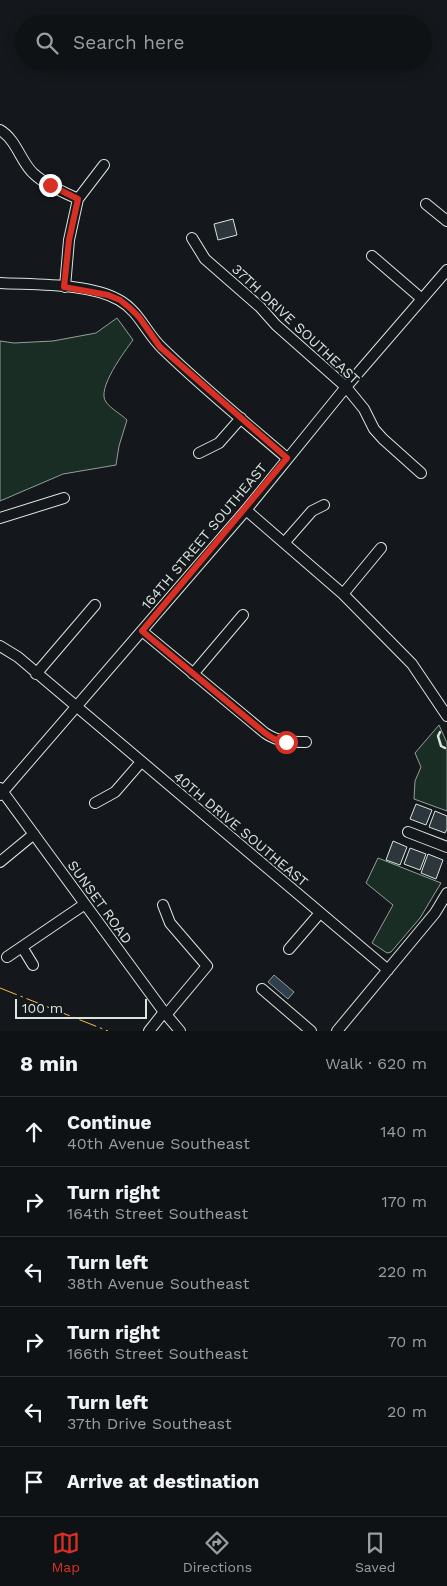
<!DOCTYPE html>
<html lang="en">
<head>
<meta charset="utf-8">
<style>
	:root { --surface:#0f1215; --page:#1d2022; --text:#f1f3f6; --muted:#9b9ea0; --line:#2f3234; --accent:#d93025 }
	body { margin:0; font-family:"Work Sans",sans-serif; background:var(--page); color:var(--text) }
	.scale { position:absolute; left:15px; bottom:12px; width:132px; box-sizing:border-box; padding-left:5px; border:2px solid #d8e6dc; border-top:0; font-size:14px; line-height:18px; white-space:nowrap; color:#d8e6dc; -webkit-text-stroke:4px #14181c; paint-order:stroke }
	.stop { position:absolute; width:15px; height:15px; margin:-11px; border:4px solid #d93025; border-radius:50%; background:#fff }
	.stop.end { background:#d93025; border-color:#fff; box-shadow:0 1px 5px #0008 }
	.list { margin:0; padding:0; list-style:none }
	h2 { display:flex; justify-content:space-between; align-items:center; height:65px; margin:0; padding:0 20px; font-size:21px }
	h2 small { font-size:16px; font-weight:400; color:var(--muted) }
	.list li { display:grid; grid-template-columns:32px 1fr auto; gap:15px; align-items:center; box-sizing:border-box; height:70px; padding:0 20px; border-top:1px solid var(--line) }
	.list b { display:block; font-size:19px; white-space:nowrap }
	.list p { margin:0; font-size:16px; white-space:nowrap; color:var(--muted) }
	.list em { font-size:16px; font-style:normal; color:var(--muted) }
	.icon { flex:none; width:28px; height:28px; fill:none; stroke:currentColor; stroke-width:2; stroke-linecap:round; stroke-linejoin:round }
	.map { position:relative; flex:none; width:447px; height:1031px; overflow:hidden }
	.search { position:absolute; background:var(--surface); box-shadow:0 2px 12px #0003; left:15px; right:15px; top:15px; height:55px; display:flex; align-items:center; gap:12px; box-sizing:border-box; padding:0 18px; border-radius:28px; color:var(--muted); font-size:19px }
	.sheet { height:485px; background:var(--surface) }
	nav { display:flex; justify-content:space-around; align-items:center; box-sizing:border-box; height:70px; border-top:1px solid var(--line); background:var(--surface); font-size:14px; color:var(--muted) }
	nav a { display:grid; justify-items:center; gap:2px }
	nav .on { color:var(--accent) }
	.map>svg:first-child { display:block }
	.green { fill:#1a2d24; stroke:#939e99 }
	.water { fill:#2f3f4d; stroke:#939e99 }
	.building { fill:#2c363c; stroke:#d8e6dc }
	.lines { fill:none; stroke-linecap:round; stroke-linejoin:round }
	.minor-casing { stroke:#d8e6dc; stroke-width:12 }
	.minor { stroke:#14181c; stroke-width:10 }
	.wall { stroke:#d8e6dc; stroke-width:2.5 }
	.power { stroke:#ffb74d; stroke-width:1; stroke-dasharray:18 4 2.5 4; stroke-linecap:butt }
	.route { stroke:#d93025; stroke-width:6 }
	.labels { text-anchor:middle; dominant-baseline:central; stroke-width:4; stroke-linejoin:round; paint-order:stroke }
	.street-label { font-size:14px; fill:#d8e6dc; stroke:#14181c }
</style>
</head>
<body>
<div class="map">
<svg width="447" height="1031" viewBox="0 0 447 1031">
	<rect width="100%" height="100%" fill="#14181c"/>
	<!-- green -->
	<path class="green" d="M117 318 133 340C125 351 96 389 106 402 111 409 121 414 127 420L119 446 116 465 63 474 0 501V341L14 343 53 341 96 333Z
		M439 725 447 743V811L414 799 415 781 421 767 415 753Z
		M378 858 441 883 420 918 391 952 387 953 372 943 393 905 366 883Z"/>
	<!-- water -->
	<path class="water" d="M274 975 294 992 288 999 268 982Z"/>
	<!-- building -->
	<path class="building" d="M233 219 237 235 218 240 214 224Z
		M416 804 432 810 426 825 410 819Z
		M435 811 447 816V829L445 833 429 827Z
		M393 841 407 847 400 865 386 860Z
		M410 848 426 854 420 870 404 864Z
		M428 854 443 860 436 879 421 873Z"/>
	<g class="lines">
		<!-- minor casing -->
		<g class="minor-casing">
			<path id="minor" d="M0 130C17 140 21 163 34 174 46 185 63 192 78 199
				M426 204 447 221
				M192 238 205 259 260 307 276 325 346 387 364 409 374 429 383 439 421 473
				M372 256 422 299
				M0 283C35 285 89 283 119 300 139 311 146 333 162 348 202 387 245 422 287 458
				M65 287 69 240 78 199 104 165
				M199 453 219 443 241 418
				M246 510 343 594 412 664 447 716
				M0 518 64 498
				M284 543 312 511 324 505
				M343 594 381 548
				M142 631 265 733C278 742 290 742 306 742
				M0 646 18 657 388 970
				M36 674 95 605
				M193 674 243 615
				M0 788 164 1012 180 1031
				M0 795 246 510 346 387 447 270
				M95 803 115 792 141 762
				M408 832 447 847
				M0 862 34 834
				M163 905 170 923 207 966 166 1015
				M22 947 33 965
				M289 949 320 913
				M7 957 85 904
				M262 989 311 1031
				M149 1031 164 1012
				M337 1031 435 913 447 893"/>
		</g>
		<!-- minor -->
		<use href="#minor" class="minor"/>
		<!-- wall -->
		<path class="wall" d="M440 732 438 736 441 746 445 748"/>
		<!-- power -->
		<path class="power" d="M0 988 108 1031"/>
	</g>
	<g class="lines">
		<!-- route -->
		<path class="route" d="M50 185 78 199 69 240 64 287 108 295 120 300 130 308 139 317 160 347 287 458 142 631 265 733 274 739 286 742"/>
	</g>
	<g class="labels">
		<!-- street labels -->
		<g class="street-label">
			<text transform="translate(296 324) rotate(43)">37TH DRIVE SOUTHEAST</text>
			<text transform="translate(204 536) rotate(-50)">164TH STREET SOUTHEAST</text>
			<text transform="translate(241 829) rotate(40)">40TH DRIVE SOUTHEAST</text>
			<text transform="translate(100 902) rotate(54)">SUNSET ROAD</text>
		</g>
	</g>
</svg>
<div class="scale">100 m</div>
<div class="stop" style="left:286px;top:742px"></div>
<div class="stop end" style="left:50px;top:185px"></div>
<div class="search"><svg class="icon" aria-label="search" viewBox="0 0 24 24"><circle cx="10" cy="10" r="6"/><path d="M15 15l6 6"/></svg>Search here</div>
</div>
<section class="sheet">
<h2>8 min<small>Walk · 620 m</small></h2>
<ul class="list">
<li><svg class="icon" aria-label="ahead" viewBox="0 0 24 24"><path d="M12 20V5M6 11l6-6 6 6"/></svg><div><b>Continue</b><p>40th Avenue Southeast</p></div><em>140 m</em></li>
<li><svg class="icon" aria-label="right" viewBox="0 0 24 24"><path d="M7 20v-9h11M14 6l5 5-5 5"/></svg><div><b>Turn right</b><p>164th Street Southeast</p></div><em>170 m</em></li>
<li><svg class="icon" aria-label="left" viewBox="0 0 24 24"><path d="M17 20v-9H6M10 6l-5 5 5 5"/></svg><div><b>Turn left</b><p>38th Avenue Southeast</p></div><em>220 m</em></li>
<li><svg class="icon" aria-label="right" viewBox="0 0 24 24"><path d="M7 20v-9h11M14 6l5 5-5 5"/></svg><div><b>Turn right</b><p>166th Street Southeast</p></div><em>70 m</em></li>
<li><svg class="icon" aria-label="left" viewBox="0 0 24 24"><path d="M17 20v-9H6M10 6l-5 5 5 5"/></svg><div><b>Turn left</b><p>37th Drive Southeast</p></div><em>20 m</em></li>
<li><svg class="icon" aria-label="arrive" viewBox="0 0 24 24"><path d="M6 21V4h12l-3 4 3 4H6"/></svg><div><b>Arrive at destination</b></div></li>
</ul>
</section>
<nav>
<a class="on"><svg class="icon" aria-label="map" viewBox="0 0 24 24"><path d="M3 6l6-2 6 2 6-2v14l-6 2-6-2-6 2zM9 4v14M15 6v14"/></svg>Map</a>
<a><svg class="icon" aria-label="directions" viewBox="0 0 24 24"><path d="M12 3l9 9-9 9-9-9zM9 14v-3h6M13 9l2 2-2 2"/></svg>Directions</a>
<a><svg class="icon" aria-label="saved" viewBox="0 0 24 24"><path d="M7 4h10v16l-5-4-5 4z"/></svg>Saved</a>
</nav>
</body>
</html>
